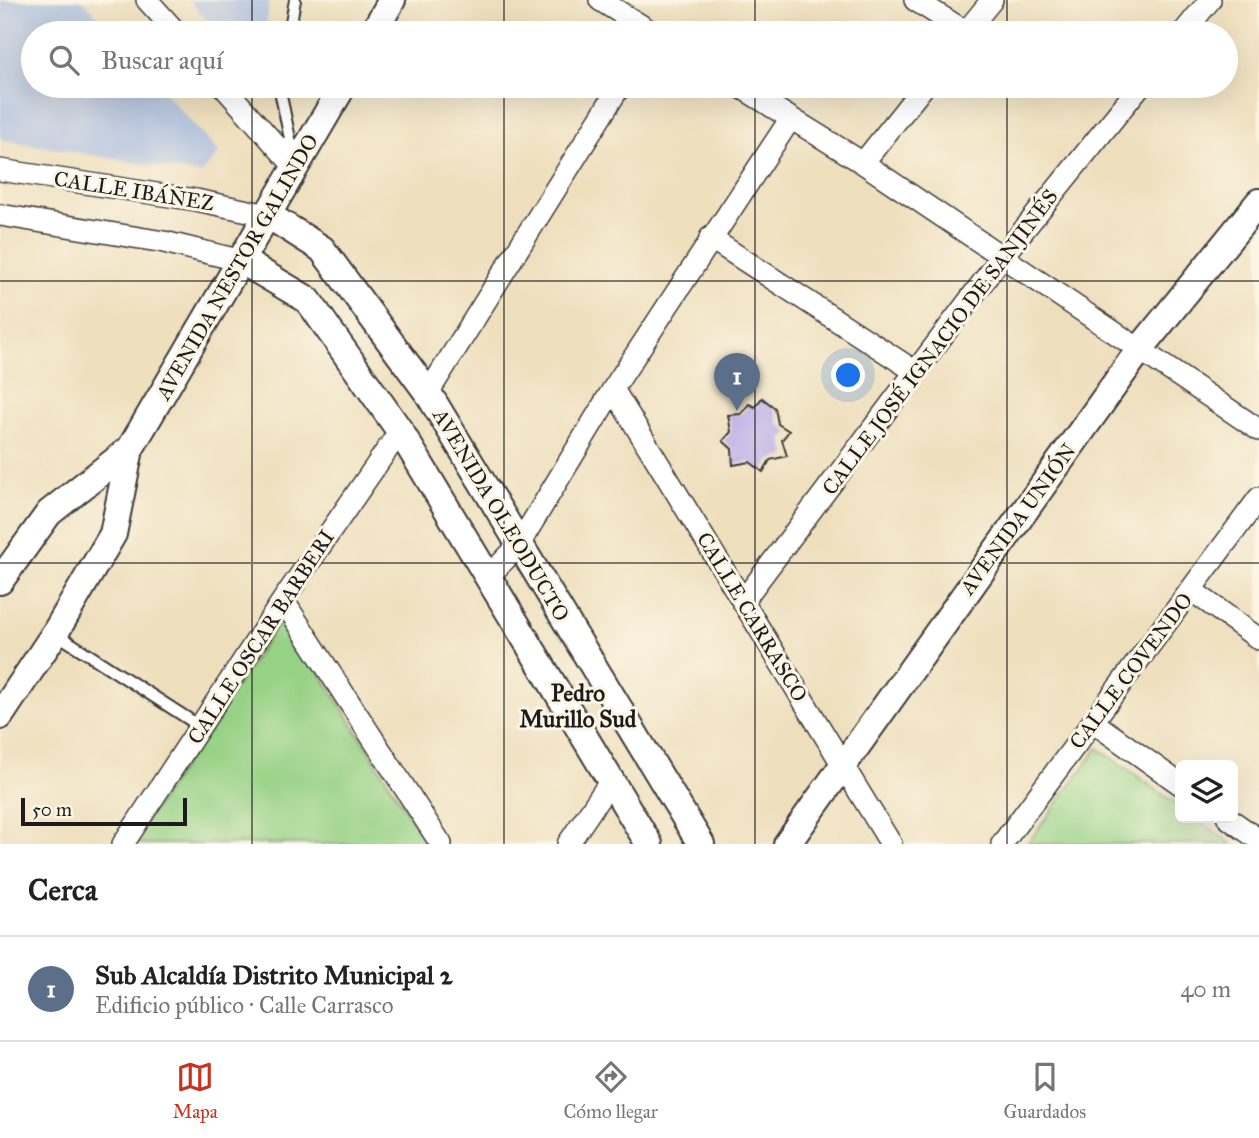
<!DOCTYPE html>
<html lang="es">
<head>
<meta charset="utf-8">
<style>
	:root { --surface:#fff; --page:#f6f6f6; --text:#222; --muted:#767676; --line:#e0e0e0; --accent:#c8321e }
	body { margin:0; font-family:"IM FELL Great Primer",serif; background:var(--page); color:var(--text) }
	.controls { position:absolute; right:21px; bottom:21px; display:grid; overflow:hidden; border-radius:10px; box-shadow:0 7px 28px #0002 }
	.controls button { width:63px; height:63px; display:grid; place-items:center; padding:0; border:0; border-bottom:2px solid var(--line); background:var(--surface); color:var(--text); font:35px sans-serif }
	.scale { position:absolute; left:21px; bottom:18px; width:166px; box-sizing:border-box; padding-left:7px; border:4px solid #1c1c1c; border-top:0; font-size:19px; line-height:24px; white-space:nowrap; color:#1c1c1c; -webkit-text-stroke:5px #fcf5e5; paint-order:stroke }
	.you { position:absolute; left:849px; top:376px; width:24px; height:24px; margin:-18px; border:5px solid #fff; border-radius:50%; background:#1a73e8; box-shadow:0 0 0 10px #1a73e833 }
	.badge { display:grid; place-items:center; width:46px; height:46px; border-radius:50%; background:var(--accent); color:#fff; font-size:23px; font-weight:700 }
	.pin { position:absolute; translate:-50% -58px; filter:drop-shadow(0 2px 4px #0008) }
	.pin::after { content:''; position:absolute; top:37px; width:24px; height:21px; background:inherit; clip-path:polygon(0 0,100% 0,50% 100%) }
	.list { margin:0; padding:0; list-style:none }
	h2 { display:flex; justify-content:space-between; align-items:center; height:91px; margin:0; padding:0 28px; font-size:30px }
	h2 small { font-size:23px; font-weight:400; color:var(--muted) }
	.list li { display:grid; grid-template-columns:46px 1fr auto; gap:21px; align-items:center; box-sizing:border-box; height:105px; padding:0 28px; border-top:2px solid var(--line) }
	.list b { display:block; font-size:26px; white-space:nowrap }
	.list p { margin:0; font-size:23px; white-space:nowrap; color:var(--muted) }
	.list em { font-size:23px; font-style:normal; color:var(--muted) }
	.icon { flex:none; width:38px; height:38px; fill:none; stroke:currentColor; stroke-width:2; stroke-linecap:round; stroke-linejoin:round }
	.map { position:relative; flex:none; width:1259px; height:844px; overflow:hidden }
	.search { position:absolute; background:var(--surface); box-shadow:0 7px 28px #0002; left:21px; right:21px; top:21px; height:77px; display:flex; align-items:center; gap:18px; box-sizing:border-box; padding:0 24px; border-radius:38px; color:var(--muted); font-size:26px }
	.sheet { height:196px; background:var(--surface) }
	nav { display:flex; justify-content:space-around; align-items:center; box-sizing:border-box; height:98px; border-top:2px solid var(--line); background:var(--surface); font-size:19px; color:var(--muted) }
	nav a { display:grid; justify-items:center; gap:4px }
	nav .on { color:var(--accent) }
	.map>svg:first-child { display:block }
	.industrial { fill:#b6c5de }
	.green { fill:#96d185; stroke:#597650; stroke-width:2 }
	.building { fill:#b7a8e8 }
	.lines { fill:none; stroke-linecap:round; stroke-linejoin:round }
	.service-casing { stroke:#3c3934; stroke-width:14 }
	.minor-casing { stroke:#3c3934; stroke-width:24 }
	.tertiary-casing { stroke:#3c3934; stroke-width:30 }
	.service { stroke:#fff; stroke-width:10 }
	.minor { stroke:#fff; stroke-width:21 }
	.tertiary { stroke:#fff; stroke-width:26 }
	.grid { fill:none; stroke:#1c1c1c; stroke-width:2; stroke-opacity:0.55 }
	.labels { text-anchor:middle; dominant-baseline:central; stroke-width:6; stroke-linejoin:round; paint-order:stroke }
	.street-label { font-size:21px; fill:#1c1c1c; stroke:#fcf5e5 }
	.neighbourhood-label { font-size:23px; font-weight:bold; fill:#1c1c1c; stroke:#fcf5e5 }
</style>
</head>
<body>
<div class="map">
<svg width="1259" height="844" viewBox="0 0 1259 844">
	<rect width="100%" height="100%" fill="#fcf5e5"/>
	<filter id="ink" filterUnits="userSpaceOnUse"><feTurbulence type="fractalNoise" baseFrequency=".0143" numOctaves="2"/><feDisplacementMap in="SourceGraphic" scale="14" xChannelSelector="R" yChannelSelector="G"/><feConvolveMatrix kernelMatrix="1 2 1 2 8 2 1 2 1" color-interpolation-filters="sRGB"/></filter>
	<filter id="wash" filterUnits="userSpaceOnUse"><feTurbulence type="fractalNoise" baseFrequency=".00686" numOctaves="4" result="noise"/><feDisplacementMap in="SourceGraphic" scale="28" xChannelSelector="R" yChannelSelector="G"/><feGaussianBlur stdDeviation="1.57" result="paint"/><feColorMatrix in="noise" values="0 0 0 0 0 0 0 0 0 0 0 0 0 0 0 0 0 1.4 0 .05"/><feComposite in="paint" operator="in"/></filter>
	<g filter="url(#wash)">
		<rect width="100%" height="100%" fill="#eedfbd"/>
		<!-- industrial -->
		<path class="industrial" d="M0 0H83L113 33H33V86H159L219 153 201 174 0 139Z
			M189 0H270L265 33H218Z"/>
		<!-- green -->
		<path class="green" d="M281 619 289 622 427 844H131Z
			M1098 748 1180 807V818H1195L1232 844H1027Z"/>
		<g id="blocks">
			<!-- building -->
			<path class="building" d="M762 398 775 408 778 424 789 431 782 440 787 456 770 460 763 472 750 462 733 465 732 449 723 441 731 432 728 415 741 414 749 404 755 407Z"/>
		</g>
	</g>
	<g filter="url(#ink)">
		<use href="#blocks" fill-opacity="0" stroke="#3c3934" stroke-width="2"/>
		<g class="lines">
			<!-- service casing -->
			<g class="service-casing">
				<path id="service" d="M289 33 295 0
					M279 86 294 158
					M55 633 201 727"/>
			</g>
			<!-- minor casing -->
			<g class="minor-casing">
				<path id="minor" d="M147 0 177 33
					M600 0 653 33
					M915 0 966 32
					M965 33 992 0
					M1183 33 1210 0
					M223 86 296 168
					M739 86 863 163 1259 430
					M863 163 924 86
					M0 170 196 200 268 215
					M0 215 164 242 242 261
					M710 238 916 372
					M613 389 891 844
					M428 393 620 86
					M487 578 518 546 613 389 791 118
					M1191 590 1259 639
					M283 600 441 844
					M743 601 1001 258 1140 86
					M1093 722 1180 784
					M1228 818 1259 840
					M123 844 283 600 400 431
					M568 844 610 782
					M1002 844 1259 498"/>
			</g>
			<!-- tertiary casing -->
			<g class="tertiary-casing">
				<path id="tertiary" d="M373 33 392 0
					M268 215 322 249 428 393 701 844
					M242 261 308 300 400 431 649 844
					M0 581 49 513 130 449
					M0 716 55 633 113 534 130 449 343 86
					M787 844 1140 349 1259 202"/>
			</g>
			<!-- service -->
			<use href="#service" class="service"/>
			<!-- minor -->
			<use href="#minor" class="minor"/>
			<!-- tertiary -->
			<use href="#tertiary" class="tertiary"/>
		</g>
	</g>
	<!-- grid -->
	<path class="grid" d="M252 0V33M504 0V33M755 0V33M1007 0V33M252 86V844M504 86V844M755 86V844M1007 86V844M0 281H1259M0 563H1259"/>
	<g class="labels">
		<!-- street labels -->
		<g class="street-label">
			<text transform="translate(134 191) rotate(9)">CALLE IBÁÑEZ</text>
			<text transform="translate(237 267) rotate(-60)">AVENIDA NESTOR GALINDO</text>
			<text transform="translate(940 342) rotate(-53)">CALLE JOSÉ IGNACIO DE SANJINÉS</text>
			<text transform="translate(501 515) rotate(59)">AVENIDA OLEODUCTO</text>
			<text transform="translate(1018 519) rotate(-54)">AVENIDA UNIÓN</text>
			<text transform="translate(752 617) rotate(59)">CALLE CARRASCO</text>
			<text transform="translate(261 637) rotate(-57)">CALLE OSCAR BARBERI</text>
			<text transform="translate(1131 671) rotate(-53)">CALLE COVENDO</text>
		</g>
		<!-- neighbourhood labels -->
		<g class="neighbourhood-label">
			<text x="578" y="693">Pedro<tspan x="578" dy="26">Murillo Sud</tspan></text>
		</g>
	</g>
</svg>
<div class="controls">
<button><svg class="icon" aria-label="layers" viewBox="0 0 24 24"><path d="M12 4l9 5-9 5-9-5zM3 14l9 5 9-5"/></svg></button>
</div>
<div class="scale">50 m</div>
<div class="you"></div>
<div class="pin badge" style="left:737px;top:411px;background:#5c6f8a">1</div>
<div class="search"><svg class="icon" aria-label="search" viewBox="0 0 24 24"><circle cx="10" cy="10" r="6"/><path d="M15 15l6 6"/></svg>Buscar aquí</div>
</div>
<section class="sheet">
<h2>Cerca<small></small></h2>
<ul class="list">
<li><span class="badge" style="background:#5c6f8a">1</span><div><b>Sub Alcaldía Distrito Municipal 2</b><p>Edificio público · Calle Carrasco</p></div><em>40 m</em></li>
</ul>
</section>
<nav>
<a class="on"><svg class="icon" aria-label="map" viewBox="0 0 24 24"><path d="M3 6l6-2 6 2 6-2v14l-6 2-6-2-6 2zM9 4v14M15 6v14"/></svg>Mapa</a>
<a><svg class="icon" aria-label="directions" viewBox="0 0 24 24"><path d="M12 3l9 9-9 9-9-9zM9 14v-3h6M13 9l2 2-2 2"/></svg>Cómo llegar</a>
<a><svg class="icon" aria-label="saved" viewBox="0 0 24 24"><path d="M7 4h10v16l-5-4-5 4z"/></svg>Guardados</a>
</nav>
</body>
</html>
